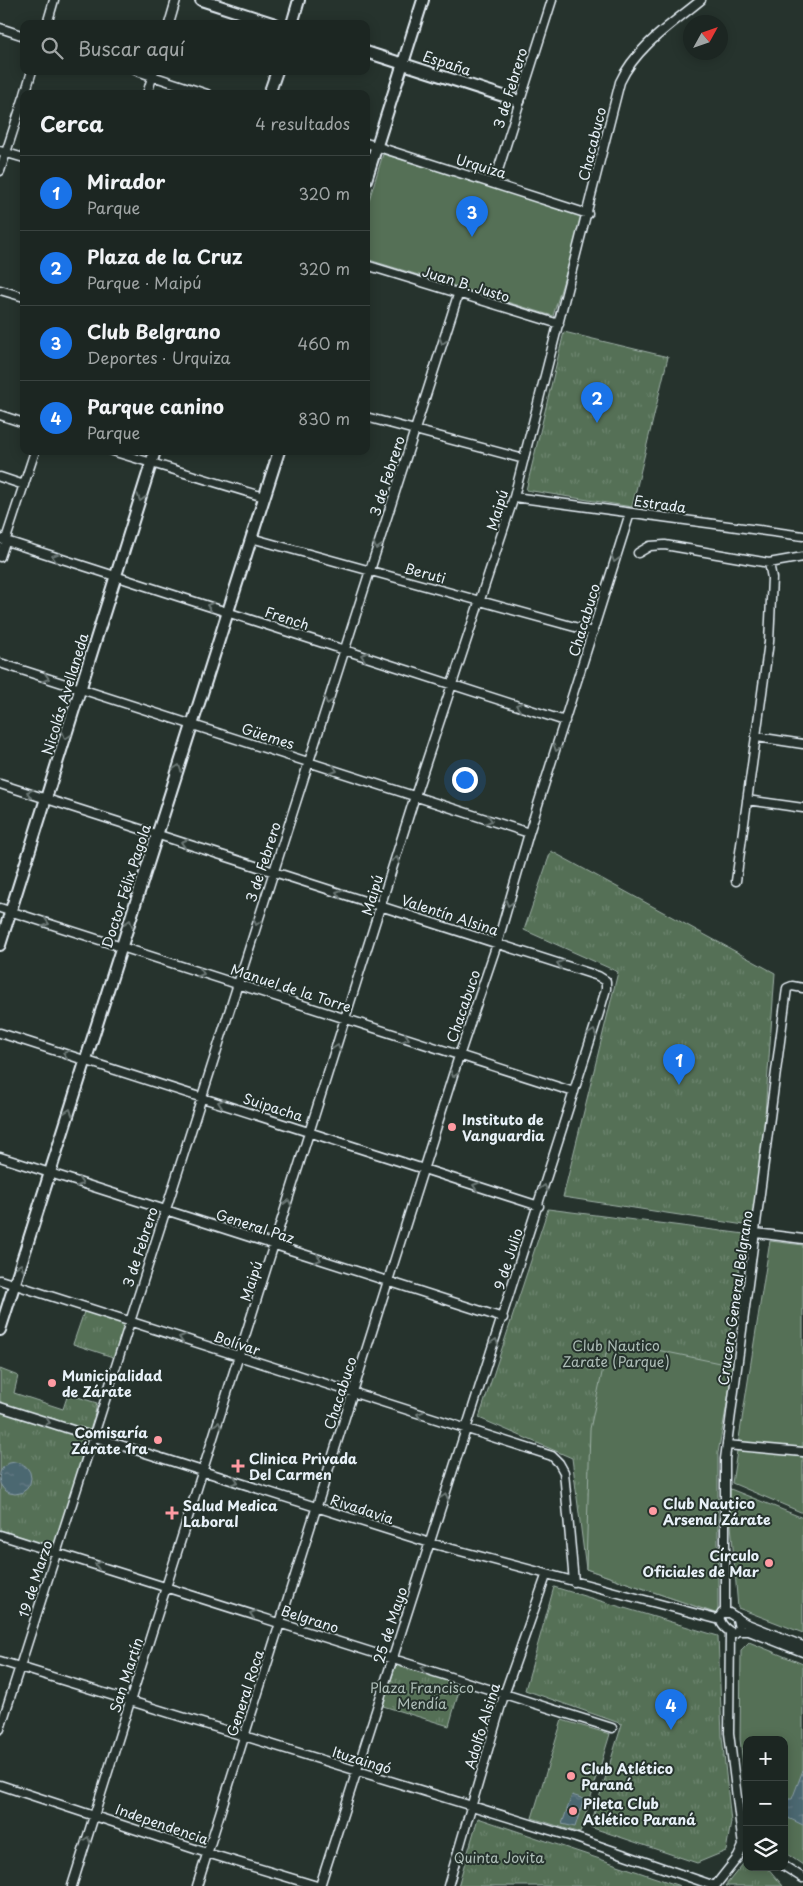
<!DOCTYPE html>
<html lang="es">
<head>
<meta charset="utf-8">
<style>
	:root { --surface:#1c2622; --page:#29322f; --text:#f1f3f6; --muted:#a0a5a5; --line:#3a4340; --accent:#1a73e8 }
	body { margin:0; font-family:"Playpen Sans",sans-serif; background:var(--page); color:var(--text) }
	.controls { position:absolute; right:15px; bottom:15px; display:grid; overflow:hidden; border-radius:10px; box-shadow:0 2px 12px #0003 }
	.controls button { width:45px; height:45px; display:grid; place-items:center; padding:0; border:0; border-bottom:1px solid var(--line); background:var(--surface); color:var(--text); font:25px sans-serif }
	.compass { position:absolute; left:683px; top:15px; width:45px; height:45px; border-radius:50%; background:var(--surface); box-shadow:0 2px 12px #0003; rotate:50deg }
	.you { position:absolute; left:464px; top:779px; width:18px; height:18px; margin:-12px; border:4px solid #fff; border-radius:50%; background:#1a73e8; box-shadow:0 0 0 8px #1a73e833 }
	.badge { display:grid; place-items:center; width:32px; height:32px; border-radius:50%; background:var(--accent); color:#fff; font-size:16px; font-weight:700 }
	.pin { position:absolute; translate:-50% -41px; filter:drop-shadow(0 1px 2px #0008) }
	.pin::after { content:''; position:absolute; top:26px; width:18px; height:15px; background:inherit; clip-path:polygon(0 0,100% 0,50% 100%) }
	.list { margin:0; padding:0; list-style:none }
	h2 { display:flex; justify-content:space-between; align-items:center; height:65px; margin:0; padding:0 20px; font-size:21px }
	h2 small { font-size:16px; font-weight:400; color:var(--muted) }
	.list li { display:grid; grid-template-columns:32px 1fr auto; gap:15px; align-items:center; box-sizing:border-box; height:75px; padding:0 20px; border-top:1px solid var(--line) }
	.list b { display:block; font-size:19px; white-space:nowrap }
	.list p { margin:0; font-size:16px; white-space:nowrap; color:var(--muted) }
	.list em { font-size:16px; font-style:normal; color:var(--muted) }
	.icon { flex:none; width:28px; height:28px; fill:none; stroke:currentColor; stroke-width:2; stroke-linecap:round; stroke-linejoin:round }
	.map { position:relative; flex:none; width:803px; height:1886px; overflow:hidden }
	.search { position:absolute; background:var(--surface); box-shadow:0 2px 12px #0003; left:20px; top:20px; width:350px; height:55px; display:flex; align-items:center; gap:12px; box-sizing:border-box; padding:0 18px; border-radius:10px; color:var(--muted); font-size:19px }
	.panel { position:absolute; background:var(--surface); box-shadow:0 2px 12px #0003; left:20px; top:90px; width:350px; height:365px; border-radius:10px }
	.map>svg:first-child { display:block }
	.park { fill:url(#park-tufts); stroke:#9eb0a7 }
	.pitch { fill:#557056; stroke:#9eb0a7 }
	.water { fill:url(#water-ripples); stroke:#8a9ea7 }
	.lines { fill:none; stroke-linecap:round; stroke-linejoin:round }
	.minor-casing { stroke:#e8f1f8; stroke-width:11 }
	.tertiary-casing { stroke:#e8f1f8; stroke-width:14 }
	.minor { stroke:#26332d; stroke-width:8 }
	.tertiary { stroke:#26332d; stroke-width:10 }
	.oneway { stroke:#6a7674 }
	.poi-dot { fill:#ff9aa2; stroke:#26332d; stroke-width:2 }
	.labels { text-anchor:middle; dominant-baseline:central; stroke-width:4; stroke-linejoin:round; paint-order:stroke }
	.street-label { font-size:14px; fill:#e8f1f8; stroke:#26332d }
	.poi-label { font-size:14px; font-weight:bold; fill:#e8f1f8; stroke:#26332d; text-anchor:start }
	.park-label { font-size:14px; fill:#adbdb7; stroke:#26332d }
</style>
</head>
<body>
<div class="map">
<svg width="803" height="1886" viewBox="0 0 803 1886">
	<defs>
		<pattern id="park-tufts" width="24" height="20" patternUnits="userSpaceOnUse" patternTransform="scale(1.25)"><rect width="24" height="20" fill="#557056"/><path d="M3 7l-1-3M5 7V3M7 7l1-3M15 17l-1-3M17 17v-4M19 17l1-3" fill="none" stroke="#6d856f"/></pattern>
		<pattern id="water-ripples" width="26" height="14" patternUnits="userSpaceOnUse" patternTransform="scale(1.25)"><rect width="26" height="14" fill="#4c6771"/><path d="M2 4q2-2 4 0t4 0M15 11q2-2 4 0t4 0" fill="none" stroke="#667d86"/></pattern>
	</defs>
	<rect width="100%" height="100%" fill="#26332d"/>
	<filter id="ink" filterUnits="userSpaceOnUse"><feTurbulence type="fractalNoise" baseFrequency=".02" numOctaves="2"/><feDisplacementMap in="SourceGraphic" scale="10" xChannelSelector="R" yChannelSelector="G"/><feConvolveMatrix kernelMatrix="1 2 1 2 8 2 1 2 1" color-interpolation-filters="sRGB"/></filter>
	<g filter="url(#ink)">
		<!-- park -->
		<path class="park" d="M564 332 668 357 632 507 526 490Z
			M551 851 775 973 757 1227 563 1197 618 972 524 930Z
			M548 1209 745 1234 711 1457 718 1614 586 1569 572 1458 479 1418Z
			M85 1309 127 1324 116 1358 73 1344Z
			M0 1369 18 1376 14 1393 63 1409 68 1394 97 1403 91 1433 0 1405Z
			M0 1411 86 1437 88 1439 54 1546 50 1547 0 1531Z
			M554 1587 718 1636 722 1736 731 1822 726 1851 697 1863 590 1827 622 1724 525 1690Z
			M396 1664 461 1684 449 1726 383 1706Z
			M478 1818 680 1886H458Z
			M747 1859V1867H767L783 1886H725Z"/>
		<!-- pitch -->
		<path class="pitch" d="M383 154 583 216 553 316 366 259V210Z
			M770 1241 803 1245V1513L732 1483Z
			M609 1340 734 1366 718 1453V1614L586 1569 590 1429Z
			M728 1488 803 1518V1633L738 1608Z
			M749 1642 803 1664V1865L784 1852V1740H747V1797L740 1739 741 1650Z
			M562 1720 610 1734 580 1833 532 1818Z"/>
		<!-- water -->
		<path class="water" d="M-1 1478a16 16 0 1 1 32 0a16 16 0 1 1-32 0Z
			M803 1770V1825L784 1816V1799H792Z
			M572 1795 584 1799 575 1827 562 1824Z"/>
		<g class="lines">
			<!-- minor casing -->
			<g class="minor-casing">
				<path id="minor" d="M47 24 54 0
					M169 24 176 0
					M0 28 24 36
					M137 71 207 94
					M25 94 32 71
					M147 94 154 71
					M366 143 588 214
					M0 151 24 158
					M0 171 24 97
					M494 183 552 0
					M366 265 559 324
					M0 290 24 297
					M0 415 24 423
					M366 417 524 459
					M112 451 264 497
					M0 477 24 485
					M514 497 803 536
					M251 538 593 632
					M0 539 565 721
					M638 553 650 546 665 545 769 563 803 557
					M0 557 35 451
					M0 663 529 833
					M757 737 803 744
					M0 784 598 976 606 981V989L599 1013 320 1886
					M747 800 803 808
					M736 881 769 642 772 578 769 563
					M0 908 574 1092
					M0 1033 539 1206
					M0 1157 503 1318
					M756 1233 803 1239
					M0 1280 552 1456 559 1463 564 1472 574 1582
					M0 1407 430 1543 720 1620
					M727 1445 803 1452
					M0 1535 612 1728
					M725 1612V1459L787 988 792 986 803 988
					M737 1619 739 1628 735 1633C727 1632 722 1625 719 1618L722 1613H729L745 1623 803 1646
					M737 1631H749L803 1652
					M0 1661 576 1838 715 1886
					M0 1729 458 295
					M0 1785 207 1853 317 1886
					M784 1866 803 1878
					M72 1886 415 796 514 497 620 82C636 47 672 24 701 0
					M197 1886 459 1056 497 944 529 833 630 513
					M448 1886 504 1695 546 1576
					M715 1886 738 1857 743 1846 729 1733 730 1632"/>
			</g>
			<!-- tertiary casing -->
			<g class="tertiary-casing">
				<path id="tertiary" d="M201 0 275 24
					M292 24 299 0
					M366 52 519 101
					M269 94 277 71
					M366 180 423 0
					M0 945 155 451
					M0 1330 279 451"/>
			</g>
			<!-- minor -->
			<use href="#minor" class="minor"/>
			<!-- tertiary -->
			<use href="#tertiary" class="tertiary"/>
		</g>
		<!-- one-way arrows -->
		<defs><path id="oneway-chevron" d="M-2-3.5L2.5 0L-2 3.5" fill="none" stroke-width="1.6" stroke-linecap="round" stroke-linejoin="round" transform="scale(1.25)"/></defs>
		<g class="oneway">
			<use href="#oneway-chevron" transform="translate(443 341) rotate(108)"/>
			<use href="#oneway-chevron" transform="translate(141 498) rotate(107)"/>
			<use href="#oneway-chevron" transform="translate(377 546) rotate(108)"/>
			<use href="#oneway-chevron" transform="translate(55 557) rotate(-162)"/>
			<use href="#oneway-chevron" transform="translate(615 559) rotate(107)"/>
			<use href="#oneway-chevron" transform="translate(210 606) rotate(-163)"/>
			<use href="#oneway-chevron" transform="translate(364 656) rotate(-162)"/>
			<use href="#oneway-chevron" transform="translate(46 678) rotate(18)"/>
			<use href="#oneway-chevron" transform="translate(328 701) rotate(108)"/>
			<use href="#oneway-chevron" transform="translate(519 706) rotate(-162)"/>
			<use href="#oneway-chevron" transform="translate(66 736) rotate(108)"/>
			<use href="#oneway-chevron" transform="translate(557 748) rotate(108)"/>
			<use href="#oneway-chevron" transform="translate(178 768) rotate(-72)"/>
			<use href="#oneway-chevron" transform="translate(334 770) rotate(18)"/>
			<use href="#oneway-chevron" transform="translate(30 793) rotate(-162)"/>
			<use href="#oneway-chevron" transform="translate(489 820) rotate(18)"/>
			<use href="#oneway-chevron" transform="translate(184 843) rotate(-162)"/>
			<use href="#oneway-chevron" transform="translate(396 860) rotate(-73)"/>
			<use href="#oneway-chevron" transform="translate(339 893) rotate(-162)"/>
			<use href="#oneway-chevron" transform="translate(509 903) rotate(106)"/>
			<use href="#oneway-chevron" transform="translate(257 922) rotate(108)"/>
			<use href="#oneway-chevron" transform="translate(46 923) rotate(18)"/>
			<use href="#oneway-chevron" transform="translate(129 923) rotate(-72)"/>
			<use href="#oneway-chevron" transform="translate(560 964) rotate(-162)"/>
			<use href="#oneway-chevron" transform="translate(201 973) rotate(18)"/>
			<use href="#oneway-chevron" transform="translate(593 1033) rotate(-72)"/>
			<use href="#oneway-chevron" transform="translate(406 1038) rotate(18)"/>
			<use href="#oneway-chevron" transform="translate(337 1048) rotate(-72)"/>
			<use href="#oneway-chevron" transform="translate(66 1054) rotate(-162)"/>
			<use href="#oneway-chevron" transform="translate(454 1074) rotate(107)"/>
			<use href="#oneway-chevron" transform="translate(221 1103) rotate(-162)"/>
			<use href="#oneway-chevron" transform="translate(69 1112) rotate(-72)"/>
			<use href="#oneway-chevron" transform="translate(80 1183) rotate(18)"/>
			<use href="#oneway-chevron" transform="translate(476 1186) rotate(-162)"/>
			<use href="#oneway-chevron" transform="translate(544 1188) rotate(-73)"/>
			<use href="#oneway-chevron" transform="translate(288 1203) rotate(-73)"/>
			<use href="#oneway-chevron" transform="translate(318 1259) rotate(18)"/>
			<use href="#oneway-chevron" transform="translate(20 1267) rotate(-72)"/>
			<use href="#oneway-chevron" transform="translate(182 1338) rotate(-162)"/>
			<use href="#oneway-chevron" transform="translate(495 1342) rotate(-72)"/>
			<use href="#oneway-chevron" transform="translate(420 1415) rotate(-162)"/>
			<use href="#oneway-chevron" transform="translate(47 1422) rotate(17)"/>
			<use href="#oneway-chevron" transform="translate(218 1425) rotate(-73)"/>
			<use href="#oneway-chevron" transform="translate(235 1481) rotate(18)"/>
			<use href="#oneway-chevron" transform="translate(445 1497) rotate(-72)"/>
			<use href="#oneway-chevron" transform="translate(98 1565) rotate(-162)"/>
			<use href="#oneway-chevron" transform="translate(253 1614) rotate(-162)"/>
			<use href="#oneway-chevron" transform="translate(424 1669) rotate(-162)"/>
			<use href="#oneway-chevron" transform="translate(87 1840) rotate(-72)"/>
		</g>
	</g>
	<!-- markers -->
	<g class="poi-dot">
		<circle cx="452" cy="1127" r="5"/>
		<circle cx="52" cy="1383" r="5"/>
		<circle cx="158" cy="1440" r="5"/>
		<path d="M235.5 1458.5h5v5h5v5h-5v5h-5v-5h-5v-5h5z"/>
		<circle cx="653" cy="1511" r="5"/>
		<path d="M169.5 1505.5h5v5h5v5h-5v5h-5v-5h-5v-5h5z"/>
		<circle cx="769" cy="1563" r="5"/>
		<circle cx="571" cy="1776" r="5"/>
		<circle cx="573" cy="1811" r="5"/>
	</g>
	<g class="labels">
		<!-- street labels -->
		<g class="street-label">
			<text transform="translate(447 63) rotate(18)">España</text>
			<text transform="translate(510 88) rotate(-73)">3 de Febrero</text>
			<text transform="translate(592 144) rotate(-76)">Chacabuco</text>
			<text transform="translate(481 166) rotate(17)">Urquiza</text>
			<text transform="translate(466 284) rotate(17)">Juan B. Justo</text>
			<text transform="translate(387 476) rotate(-72)">3 de Febrero</text>
			<text transform="translate(660 504) rotate(8)">Estrada</text>
			<text transform="translate(497 510) rotate(-73)">Maipú</text>
			<text transform="translate(425 573) rotate(15)">Beruti</text>
			<text transform="translate(287 618) rotate(18)">French</text>
			<text transform="translate(584 620) rotate(-73)">Chacabuco</text>
			<text transform="translate(65 694) rotate(-73)">Nicolás Avellaneda</text>
			<text transform="translate(268 736) rotate(18)">Güemes</text>
			<text transform="translate(263 862) rotate(-72)">3 de Febrero</text>
			<text transform="translate(126 886) rotate(-72)">Doctor Félix Pagola</text>
			<text transform="translate(372 895) rotate(-73)">Maipú</text>
			<text transform="translate(450 915) rotate(18)">Valentín Alsina</text>
			<text transform="translate(291 988) rotate(18)">Manuel de la Torre</text>
			<text transform="translate(463 1006) rotate(-71)">Chacabuco</text>
			<text transform="translate(273 1107) rotate(18)">Suipacha</text>
			<text transform="translate(255 1226) rotate(18)">General Paz</text>
			<text transform="translate(140 1247) rotate(-72)">3 de Febrero</text>
			<text transform="translate(508 1259) rotate(-72)">9 de Julio</text>
			<text transform="translate(251 1281) rotate(-72)">Maipú</text>
			<text transform="translate(735 1298) rotate(-82)">Crucero General Belgrano</text>
			<text transform="translate(237 1343) rotate(18)">Bolívar</text>
			<text transform="translate(340 1393) rotate(-72)">Chacabuco</text>
			<text transform="translate(362 1509) rotate(18)">Rivadavia</text>
			<text transform="translate(35 1579) rotate(-72)">19 de Marzo</text>
			<text transform="translate(310 1619) rotate(18)">Belgrano</text>
			<text transform="translate(390 1625) rotate(-72)">25 de Mayo</text>
			<text transform="translate(126 1675) rotate(-72)">San Martín</text>
			<text transform="translate(245 1693) rotate(-72)">General Roca</text>
			<text transform="translate(482 1726) rotate(-73)">Adolfo Alsina</text>
			<text transform="translate(362 1760) rotate(17)">Ituzaingó</text>
			<text transform="translate(162 1824) rotate(19)">Independencia</text>
		</g>
		<!-- poi labels -->
		<g class="poi-label">
			<text x="462" y="1119">Instituto de<tspan x="462" dy="16">Vanguardia</tspan></text>
			<text x="62" y="1375">Municipalidad<tspan x="62" dy="16">de Zárate</tspan></text>
			<text x="148" y="1432" text-anchor="end">Comisaría<tspan x="148" dy="16">Zárate 1ra</tspan></text>
			<text x="249" y="1458">Clinica Privada<tspan x="249" dy="16">Del Carmen</tspan></text>
			<text x="663" y="1503">Club Nautico<tspan x="663" dy="16">Arsenal Zárate</tspan></text>
			<text x="183" y="1505">Salud Medica<tspan x="183" dy="16">Laboral</tspan></text>
			<text x="759" y="1555" text-anchor="end">Círculo<tspan x="759" dy="16">Oficiales de Mar</tspan></text>
			<text x="581" y="1768">Club Atlético<tspan x="581" dy="16">Paraná</tspan></text>
			<text x="583" y="1803">Pileta Club<tspan x="583" dy="16">Atlético Paraná</tspan></text>
		</g>
		<!-- park labels -->
		<g class="park-label">
			<text x="616" y="1345">Club Nautico<tspan x="616" dy="16">Zarate (Parque)</tspan></text>
			<text x="422" y="1687">Plaza Francisco<tspan x="422" dy="16">Mendía</tspan></text>
			<text x="499" y="1857">Quinta Jovita</text>
		</g>
	</g>
</svg>
<div class="controls">
<button>+</button>
<button>−</button>
<button><svg class="icon" aria-label="layers" viewBox="0 0 24 24"><path d="M12 4l9 5-9 5-9-5zM3 14l9 5 9-5"/></svg></button>
</div>
<svg class="compass" viewBox="-18 -18 36 36"><path d="M0-13l5 13h-10z" fill="#e53935"/><path d="M0 13l5-13h-10z" fill="#a0a5a5"/></svg>
<div class="you"></div>
<div class="pin badge" style="left:679px;top:1085px">1</div>
<div class="pin badge" style="left:597px;top:423px">2</div>
<div class="pin badge" style="left:472px;top:237px">3</div>
<div class="pin badge" style="left:671px;top:1730px">4</div>
<div class="search"><svg class="icon" aria-label="search" viewBox="0 0 24 24"><circle cx="10" cy="10" r="6"/><path d="M15 15l6 6"/></svg>Buscar aquí</div>
<section class="panel">
<h2>Cerca<small>4 resultados</small></h2>
<ul class="list">
<li><span class="badge">1</span><div><b>Mirador</b><p>Parque</p></div><em>320 m</em></li>
<li><span class="badge">2</span><div><b>Plaza de la Cruz</b><p>Parque · Maipú</p></div><em>320 m</em></li>
<li><span class="badge">3</span><div><b>Club Belgrano</b><p>Deportes · Urquiza</p></div><em>460 m</em></li>
<li><span class="badge">4</span><div><b>Parque canino</b><p>Parque</p></div><em>830 m</em></li>
</ul>
</section>
</div>
</body>
</html>
